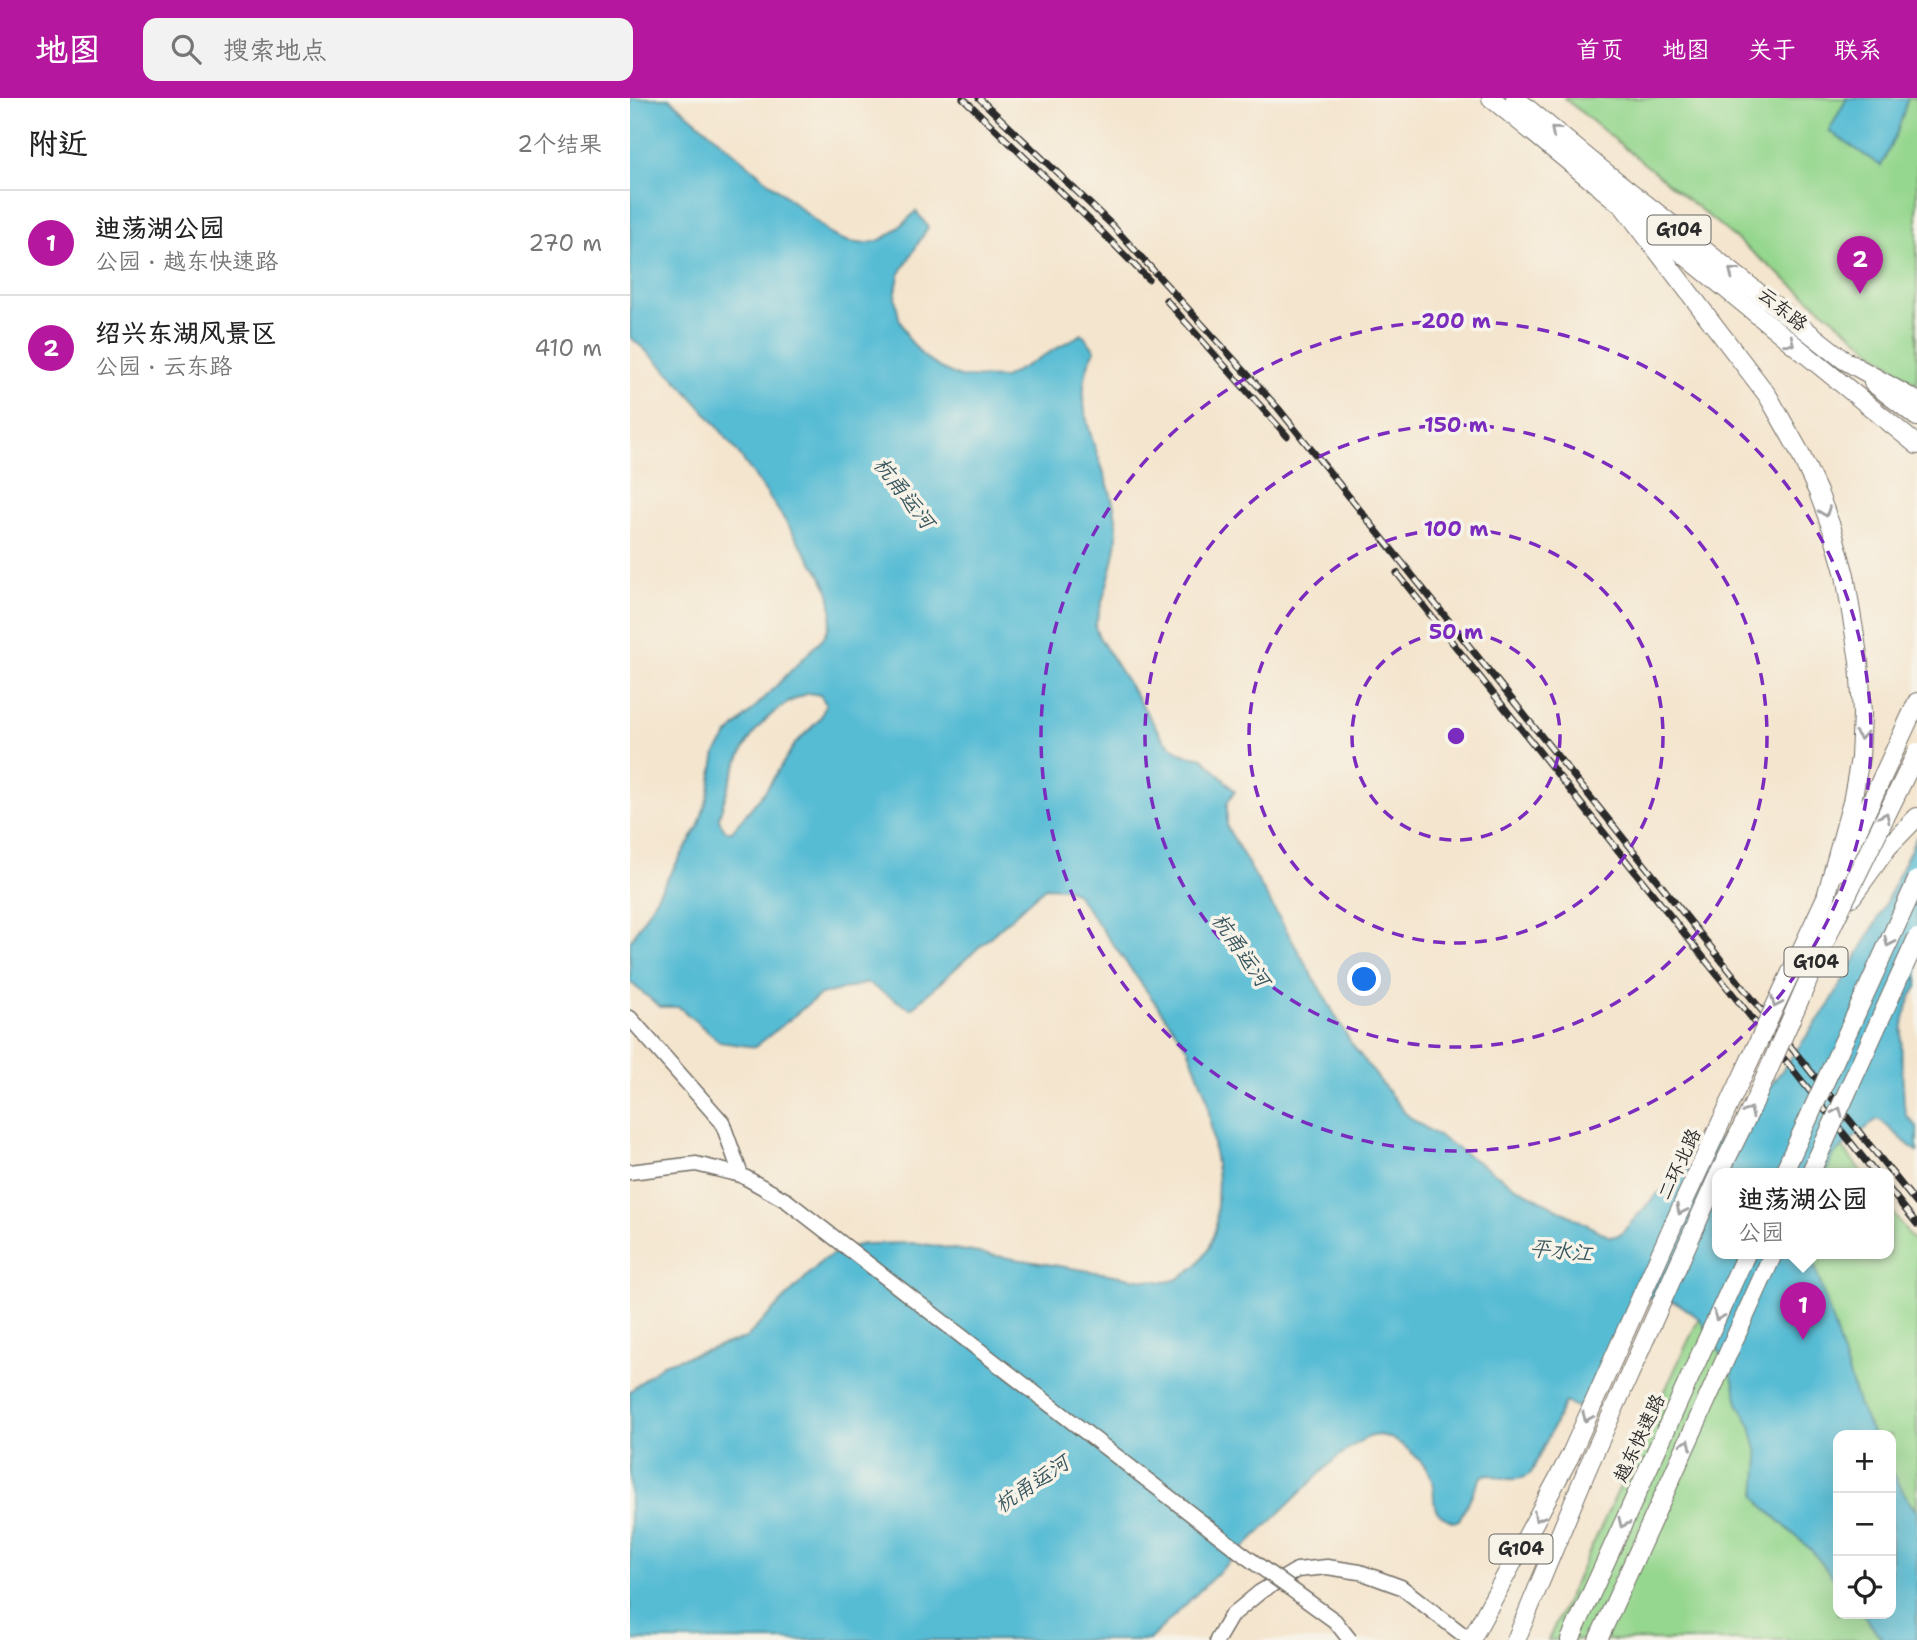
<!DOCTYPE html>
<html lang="zh">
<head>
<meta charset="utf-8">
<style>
	:root { --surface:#fff; --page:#f2f2f2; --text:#222; --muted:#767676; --line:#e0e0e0; --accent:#b5179e }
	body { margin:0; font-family:"Shantell Sans","LXGW WenKai TC",sans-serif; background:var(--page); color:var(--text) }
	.controls { position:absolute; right:21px; bottom:21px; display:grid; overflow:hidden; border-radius:14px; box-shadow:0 7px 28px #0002 }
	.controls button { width:63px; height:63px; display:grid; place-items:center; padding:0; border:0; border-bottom:2px solid var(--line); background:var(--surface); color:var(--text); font:35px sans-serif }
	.you { position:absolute; left:735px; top:882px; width:24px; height:24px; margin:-18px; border:5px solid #fff; border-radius:50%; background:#1a73e8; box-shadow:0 0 0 10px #1a73e833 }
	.badge { display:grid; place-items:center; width:46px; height:46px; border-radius:50%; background:var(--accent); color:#fff; font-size:23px; font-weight:700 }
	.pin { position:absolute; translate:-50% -58px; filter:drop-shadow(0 2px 4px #0008) }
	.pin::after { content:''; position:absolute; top:37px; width:24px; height:21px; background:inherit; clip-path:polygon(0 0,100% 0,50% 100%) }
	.popup { position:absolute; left:1082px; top:1070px; width:182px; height:91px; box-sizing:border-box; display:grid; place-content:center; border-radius:14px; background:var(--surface); filter:drop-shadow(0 2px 5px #0005); font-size:23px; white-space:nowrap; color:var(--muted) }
	.popup b { font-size:26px; color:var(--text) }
	.popup::after { content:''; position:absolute; left:50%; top:100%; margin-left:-14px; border:14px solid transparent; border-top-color:var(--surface) }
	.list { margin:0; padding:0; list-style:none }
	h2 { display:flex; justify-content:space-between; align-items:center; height:91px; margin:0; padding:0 28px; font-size:30px }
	h2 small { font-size:23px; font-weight:400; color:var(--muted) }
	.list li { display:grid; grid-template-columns:46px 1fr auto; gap:21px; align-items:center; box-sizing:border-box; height:105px; padding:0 28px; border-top:2px solid var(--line) }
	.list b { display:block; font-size:26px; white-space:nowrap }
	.list p { margin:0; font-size:23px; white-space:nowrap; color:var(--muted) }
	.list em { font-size:23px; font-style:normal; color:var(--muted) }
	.icon { flex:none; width:38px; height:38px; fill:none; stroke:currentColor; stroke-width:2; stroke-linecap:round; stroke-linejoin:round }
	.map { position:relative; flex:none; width:1287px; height:1542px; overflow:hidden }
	header { display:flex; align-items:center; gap:42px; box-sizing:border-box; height:98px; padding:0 35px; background:var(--accent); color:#fff }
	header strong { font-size:33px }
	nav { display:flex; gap:38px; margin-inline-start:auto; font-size:24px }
	.search { width:490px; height:63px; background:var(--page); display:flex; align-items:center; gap:18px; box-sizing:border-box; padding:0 24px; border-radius:14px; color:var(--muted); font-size:26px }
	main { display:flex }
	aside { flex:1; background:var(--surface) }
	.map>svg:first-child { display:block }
	.green { fill:#96d78f; stroke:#60815d; stroke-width:2; fill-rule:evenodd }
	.water { fill:#56bcd4; stroke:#407480; stroke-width:2; fill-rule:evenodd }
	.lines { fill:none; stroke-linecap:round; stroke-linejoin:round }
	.tertiary-casing { stroke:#716c64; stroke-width:17 }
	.primary-casing { stroke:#716c64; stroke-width:20 }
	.trunk-casing { stroke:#716c64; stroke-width:20 }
	.tertiary { stroke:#fff; stroke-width:14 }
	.primary { stroke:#fff; stroke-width:18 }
	.trunk { stroke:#fff; stroke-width:18 }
	.rail-casing { stroke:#2b2b2b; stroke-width:7 }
	.rail { stroke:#f7f3e8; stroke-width:4.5; stroke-dasharray:13; stroke-linecap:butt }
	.tertiary-bridge-casing { stroke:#716c64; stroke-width:17; stroke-linecap:butt }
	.primary-bridge-casing { stroke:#716c64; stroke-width:20; stroke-linecap:butt }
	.trunk-bridge-casing { stroke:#716c64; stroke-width:20; stroke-linecap:butt }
	.tertiary-bridge { stroke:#fff; stroke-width:14 }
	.primary-bridge { stroke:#fff; stroke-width:18 }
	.trunk-bridge { stroke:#fff; stroke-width:18 }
	.oneway { stroke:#a0a0a0 }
	.ring { fill:none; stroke:#7b2cbf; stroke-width:3.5; stroke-dasharray:12 9 }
	.labels { text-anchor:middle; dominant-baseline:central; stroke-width:7; stroke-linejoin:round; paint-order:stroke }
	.shield { fill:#f7f3e8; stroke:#686764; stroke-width:2 }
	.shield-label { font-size:18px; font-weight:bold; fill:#2b2b2b }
	.street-label { font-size:19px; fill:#2b2b2b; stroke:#f7f3e8 }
	.water-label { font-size:21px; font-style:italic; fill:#38565e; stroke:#f7f3e8 }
	.centre { fill:#7b2cbf; stroke:#f7f3e8; stroke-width:3.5 }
	.ring-label { font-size:21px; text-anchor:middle; font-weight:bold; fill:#7b2cbf; stroke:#f7f3e8; stroke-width:7; stroke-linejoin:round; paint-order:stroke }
</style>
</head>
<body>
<header>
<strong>地图</strong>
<div class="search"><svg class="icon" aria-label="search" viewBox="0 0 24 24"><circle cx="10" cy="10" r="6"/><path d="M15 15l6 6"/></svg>搜索地点</div>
<nav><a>首页</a><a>地图</a><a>关于</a><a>联系</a></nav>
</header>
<main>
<aside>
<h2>附近<small>2个结果</small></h2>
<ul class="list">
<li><span class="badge">1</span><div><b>迪荡湖公园</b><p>公园 · 越东快速路</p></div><em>270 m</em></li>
<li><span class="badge">2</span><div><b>绍兴东湖风景区</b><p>公园 · 云东路</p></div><em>410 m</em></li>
</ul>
</aside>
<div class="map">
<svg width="1287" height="1542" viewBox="0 0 1287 1542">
	<rect width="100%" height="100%" fill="#f7f3e8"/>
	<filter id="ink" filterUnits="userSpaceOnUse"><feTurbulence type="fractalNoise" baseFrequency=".0143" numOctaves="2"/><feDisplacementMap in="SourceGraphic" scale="14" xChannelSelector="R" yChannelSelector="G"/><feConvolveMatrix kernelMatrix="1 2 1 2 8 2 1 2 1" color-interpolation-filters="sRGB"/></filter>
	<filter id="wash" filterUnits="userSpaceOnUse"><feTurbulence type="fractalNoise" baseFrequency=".00686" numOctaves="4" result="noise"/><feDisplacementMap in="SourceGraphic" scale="28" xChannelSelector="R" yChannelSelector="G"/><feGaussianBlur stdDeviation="1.57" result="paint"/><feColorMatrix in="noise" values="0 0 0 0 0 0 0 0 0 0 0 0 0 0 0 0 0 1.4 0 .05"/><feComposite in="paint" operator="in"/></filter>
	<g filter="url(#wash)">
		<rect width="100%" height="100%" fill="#f4e5ce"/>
		<!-- green -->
		<path class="green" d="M934 0H1287V287L1248 257Z
			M1174 999 1233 1076H1137Z
			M1259 1110 1287 1147V1542H918L1099 1156H1259ZM1208 1337H1261V1516H1208Z"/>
		<!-- water -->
		<path class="water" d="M0 0H39L202 137C239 156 260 141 286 113L298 129 269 177 265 199 269 220 278 240 292 257 310 270 330 279 374 280 452 236 465 252C430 313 486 371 487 434 488 457 471 505 465 529L469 539 534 642 552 656 573 660 605 693 597 705V729L721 945 775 1015 785 1023 886 1089 980 1139 990 1137 1026 1097 1064 1067 1145 982 1199 907 1247 823 1287 738V889C1264 921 1273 969 1274 1007L1276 1017 1287 1029V1054L1250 1022H1246L1202 1058 1196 1076H1087V1156H1181L1228 1305 1243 1337H1208V1486L1181 1452 1132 1407 1126 1398 1129 1360 1121 1328 1108 1305 1101 1273 1071 1222 1049 1206 1033 1201 1006 1200 956 1303 947 1309 935 1304 901 1375C886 1386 874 1380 857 1376L851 1379 829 1422 824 1424C794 1412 809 1403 801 1380 798 1370 789 1361 781 1354 747 1325 737 1338 705 1361L519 1542H0V1293L33 1266 116 1240 193 1162 212 1151 234 1146 287 1145 515 1182 537 1184 548 1181 566 1168 579 1150 586 1129 588 1081 577 1000 558 950 445 794 435 790 415 789 281 911 237 885 190 897 125 949 90 944 49 909H30L0 884V844L68 729 78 698 86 655 98 637 193 540C202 527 203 515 200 500 197 481 181 464 172 449 124 373 70 297 0 239ZM179 595 190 597 196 606 190 621 165 646 136 692 102 733H96L90 724 89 719C106 663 119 617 179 595Z
			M1217 0H1278L1268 32 1251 68 1199 33Z
			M1261 1371 1279 1404 1287 1413V1542H1253L1232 1516H1261Z"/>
	</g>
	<g filter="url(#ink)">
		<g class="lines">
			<!-- tertiary casing -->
			<g class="tertiary-casing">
				<path id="tertiary" d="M0 920 92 1024 111 1077
					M0 1074 66 1066 111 1077 157 1103
					M587 1542 601 1518 630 1494 667 1472 697 1469 730 1474 771 1489 840 1542"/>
			</g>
			<!-- primary casing -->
			<g class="primary-casing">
				<path id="primary" d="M1004 116 1287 347
					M1243 285 1287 319
					M1209 773 1287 604
					M1222 799 1258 749 1287 719
					M958 1369 1087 1080"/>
			</g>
			<!-- trunk casing -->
			<g class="trunk-casing">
				<path id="trunk" d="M861 0 993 108 1138 298 1168 351 1188 394 1202 431 1215 477 1229 563 1232 616 1230 660 1222 704 1196 799
					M885 0 965 66 1214 262 1287 303
					M841 1542 940 1358
					M886 1542 958 1369
					M940 1542 1116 1156
					M968 1542 1143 1156"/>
			</g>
			<!-- tertiary -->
			<use href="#tertiary" class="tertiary"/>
			<!-- primary -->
			<use href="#primary" class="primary"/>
			<!-- trunk -->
			<use href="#trunk" class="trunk"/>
			<!-- rail casing -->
			<g class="rail-casing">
				<path id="rail" d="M333 0 473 135 518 181
					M349 0 482 127 648 310 1287 1106
					M536 202 657 338
					M767 475 1246 1076
					M1259 1091 1287 1126"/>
			</g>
			<!-- rail -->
			<use href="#rail" class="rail"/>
			<!-- tertiary-bridge casing -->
			<g class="tertiary-bridge-casing">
				<path id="tertiary-bridge" d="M157 1103 614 1457 705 1523 720 1542"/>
			</g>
			<!-- primary-bridge casing -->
			<g class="primary-bridge-casing">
				<path id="primary-bridge" d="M1089 1076 1122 1009 1204 824 1287 654"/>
			</g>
			<!-- trunk-bridge casing -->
			<g class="trunk-bridge-casing">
				<path id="trunk-bridge" d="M1153 1076 1287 782
					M1180 1076 1287 840
					M940 1358 1043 1127 1196 799"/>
			</g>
			<!-- tertiary-bridge -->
			<use href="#tertiary-bridge" class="tertiary-bridge"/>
			<!-- primary-bridge -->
			<use href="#primary-bridge" class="primary-bridge"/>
			<!-- trunk-bridge -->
			<use href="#trunk-bridge" class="trunk-bridge"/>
		</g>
		<!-- one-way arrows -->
		<defs><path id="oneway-chevron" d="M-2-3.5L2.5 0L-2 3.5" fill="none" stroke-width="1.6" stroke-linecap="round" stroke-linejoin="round" transform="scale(1.75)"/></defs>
		<g class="oneway">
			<use href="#oneway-chevron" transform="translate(925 33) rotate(-140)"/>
			<use href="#oneway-chevron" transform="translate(1103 174) rotate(-142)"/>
			<use href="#oneway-chevron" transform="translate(1160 244) rotate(39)"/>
			<use href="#oneway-chevron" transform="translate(1195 414) rotate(69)"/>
			<use href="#oneway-chevron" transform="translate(1231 637) rotate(93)"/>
			<use href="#oneway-chevron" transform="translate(1255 719) rotate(-64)"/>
			<use href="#oneway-chevron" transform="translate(1259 844) rotate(115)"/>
			<use href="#oneway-chevron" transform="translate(1146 905) rotate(115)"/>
			<use href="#oneway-chevron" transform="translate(1119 1014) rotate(-64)"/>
			<use href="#oneway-chevron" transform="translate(1208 1014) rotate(-66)"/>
			<use href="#oneway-chevron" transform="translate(1051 1112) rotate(116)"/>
			<use href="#oneway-chevron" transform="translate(1088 1218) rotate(115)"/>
			<use href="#oneway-chevron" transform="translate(957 1319) rotate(114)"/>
			<use href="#oneway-chevron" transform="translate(1057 1346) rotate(-66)"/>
			<use href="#oneway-chevron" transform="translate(908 1419) rotate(118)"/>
			<use href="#oneway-chevron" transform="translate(993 1425) rotate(115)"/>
		</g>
	</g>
	<!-- distance rings -->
	<g class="ring">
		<circle cx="826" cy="638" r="104"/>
		<circle cx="826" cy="638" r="207"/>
		<circle cx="826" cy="638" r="311"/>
		<circle cx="826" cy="638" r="415"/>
	</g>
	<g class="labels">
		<!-- shield labels -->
		<g class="shield">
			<rect x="1017.5" y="117.5" width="63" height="29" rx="5"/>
			<rect x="1154.5" y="849.5" width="63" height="29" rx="5"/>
			<rect x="859.5" y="1436.5" width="63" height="29" rx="5"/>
		</g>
		<g class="shield-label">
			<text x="1049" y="132">G104</text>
			<text x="1186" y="864">G104</text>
			<text x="891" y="1451">G104</text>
		</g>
		<!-- street labels -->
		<g class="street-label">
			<text transform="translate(1153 211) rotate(39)">云东路</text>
			<text transform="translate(1049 1066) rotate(-65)">二环北路</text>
			<text transform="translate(1009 1340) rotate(-65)">越东快速路</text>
		</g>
		<!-- water labels -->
		<g class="water-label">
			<text transform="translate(274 395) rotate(52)">杭甬运河</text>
			<text transform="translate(611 852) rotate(55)">杭甬运河</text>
			<text transform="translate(931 1153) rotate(6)">平水江</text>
			<text transform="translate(402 1386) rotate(-34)">杭甬运河</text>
		</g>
	</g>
	<circle cx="826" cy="638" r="10" class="centre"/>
	<g class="ring-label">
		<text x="826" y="230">200 m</text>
		<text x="826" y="334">150 m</text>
		<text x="826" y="438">100 m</text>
		<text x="826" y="541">50 m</text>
	</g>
</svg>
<div class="controls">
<button>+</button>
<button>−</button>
<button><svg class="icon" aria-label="locate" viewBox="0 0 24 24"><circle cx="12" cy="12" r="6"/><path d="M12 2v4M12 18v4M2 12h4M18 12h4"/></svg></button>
</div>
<div class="you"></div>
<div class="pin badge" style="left:1173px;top:1242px">1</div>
<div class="popup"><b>迪荡湖公园</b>公园</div>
<div class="pin badge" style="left:1230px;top:196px">2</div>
</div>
</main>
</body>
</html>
